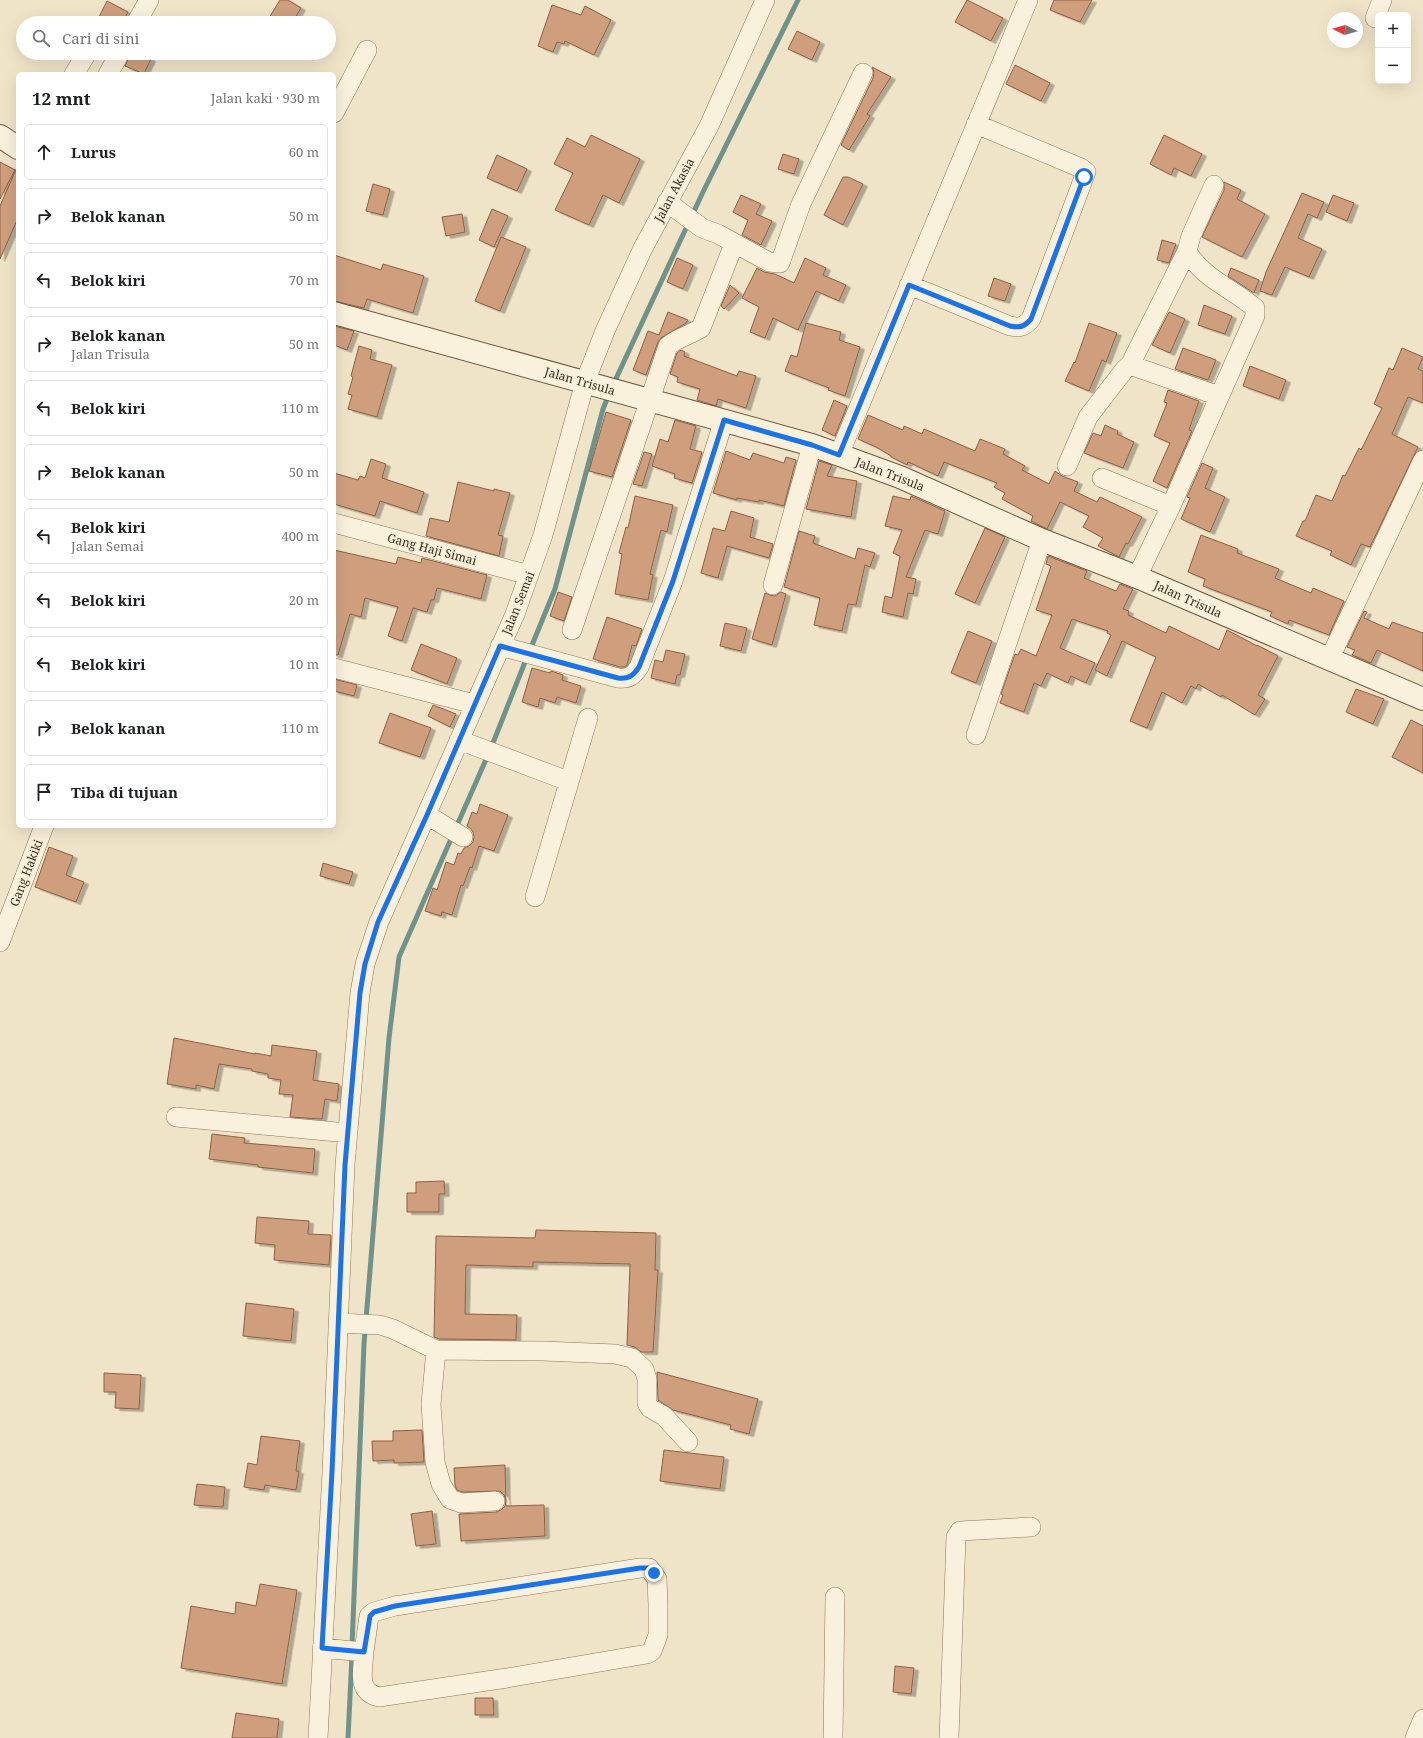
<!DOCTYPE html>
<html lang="id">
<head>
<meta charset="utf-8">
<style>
	:root { --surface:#fff; --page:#f2f2f2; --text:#202124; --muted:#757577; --line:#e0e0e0 }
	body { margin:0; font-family:"Noto Serif",serif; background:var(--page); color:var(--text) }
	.controls { position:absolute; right:12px; top:12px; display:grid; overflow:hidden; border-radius:6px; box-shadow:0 4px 16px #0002 }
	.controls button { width:36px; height:36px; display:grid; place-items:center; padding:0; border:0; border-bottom:1px solid var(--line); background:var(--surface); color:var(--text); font:20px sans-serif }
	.compass { position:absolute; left:1327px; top:12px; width:36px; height:36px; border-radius:50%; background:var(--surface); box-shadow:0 4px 16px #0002; rotate:275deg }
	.stop { position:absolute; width:12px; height:12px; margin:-9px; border:3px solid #1a73e8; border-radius:50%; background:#fff }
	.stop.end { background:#1a73e8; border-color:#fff; box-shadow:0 1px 4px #0008 }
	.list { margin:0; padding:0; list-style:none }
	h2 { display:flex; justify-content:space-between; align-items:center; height:52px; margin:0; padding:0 16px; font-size:17px }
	h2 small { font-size:13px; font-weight:400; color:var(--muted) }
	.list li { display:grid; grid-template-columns:26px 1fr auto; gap:12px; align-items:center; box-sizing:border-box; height:56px; margin:0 8px 8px; padding:0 8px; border:1px solid var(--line); border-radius:6px }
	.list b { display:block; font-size:15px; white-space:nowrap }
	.list p { margin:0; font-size:13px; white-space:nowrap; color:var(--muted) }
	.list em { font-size:13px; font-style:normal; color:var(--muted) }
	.icon { flex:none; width:22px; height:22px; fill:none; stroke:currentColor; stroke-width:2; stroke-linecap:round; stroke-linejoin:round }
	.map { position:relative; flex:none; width:1423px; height:1738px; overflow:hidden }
	.search { position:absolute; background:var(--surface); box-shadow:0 4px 16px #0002; left:16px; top:16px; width:320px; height:44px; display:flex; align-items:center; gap:10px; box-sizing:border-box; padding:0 14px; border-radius:22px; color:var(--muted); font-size:15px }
	.panel { position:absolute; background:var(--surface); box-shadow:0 4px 16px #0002; left:16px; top:72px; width:320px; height:756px; border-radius:6px }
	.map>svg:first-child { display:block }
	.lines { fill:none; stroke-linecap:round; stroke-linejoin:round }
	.stream { stroke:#6f938a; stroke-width:5 }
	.building { fill:#cf9f7d; stroke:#8d5f41; filter:url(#shadow) }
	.street-casing { stroke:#8d765c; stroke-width:20 }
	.secondary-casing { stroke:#6f573f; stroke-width:24 }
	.street { stroke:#faf1dc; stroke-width:19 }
	.secondary { stroke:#faf1dc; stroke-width:22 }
	.route { stroke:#1a73e8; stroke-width:5 }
	.labels { text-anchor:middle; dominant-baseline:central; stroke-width:3; stroke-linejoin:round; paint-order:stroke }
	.street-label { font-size:12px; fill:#3d2e20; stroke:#f7eed8 }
</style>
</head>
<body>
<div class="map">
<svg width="1423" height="1738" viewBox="0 0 1423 1738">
	<defs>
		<filter id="shadow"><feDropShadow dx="4.5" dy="2.5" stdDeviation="0" flood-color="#0004"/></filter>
	</defs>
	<rect width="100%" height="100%" fill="#f0e4c8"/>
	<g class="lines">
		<!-- stream -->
		<path class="stream" d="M613 385 702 194 798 0
			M530 650 555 589 603 409 609 394
			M491 748 527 657
			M352 1647 364 1344 389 1038 399 957 488 755
			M348 1738 352 1655"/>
	</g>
	<!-- building -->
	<path class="building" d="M280 0H288L301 8 292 23H266Z
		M967 0 1003 18 991 41 955 22Z
		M1054 0H1092L1080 22 1050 10Z
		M107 1 128 12 122 23H96Z
		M552 5 581 15 585 6 611 20 594 55 565 41 564 44 557 42 553 52 538 46Z
		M797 31 820 42 812 60 788 49Z
		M131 53H140L151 59 144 74 125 66Z
		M1015 65 1050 83 1041 101 1006 84Z
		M872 67 891 77 867 114 870 116 849 150 841 145 873 78 874 72Z
		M591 135 640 159 619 203 603 195 589 225 555 210 573 173 554 164 567 138 585 147Z
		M1164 135 1202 154 1191 176 1174 168 1171 175 1150 164Z
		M783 154 799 159 794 174 778 169Z
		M497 155 527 169 517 191 487 178Z
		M0 162 15 170 0 199Z
		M18 165V218L0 259V206Z
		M843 177H848L863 184 843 225 824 215Z
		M1224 182 1241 190 1237 199 1265 214 1242 257 1202 237 1224 190Z
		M373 184 390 189 383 215 366 211Z
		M1302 193 1324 202 1317 218 1308 214 1298 238 1322 249 1309 277 1285 267 1272 295 1260 291 1266 272Z
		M741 195 761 204 756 214 772 221 761 245 742 235 748 220 733 212Z
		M1333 195 1354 203 1347 221 1326 212Z
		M492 209 508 216 494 247 479 240Z
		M462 214 465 232 446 236 442 217Z
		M501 237 526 247 500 311 475 301Z
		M1162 240 1176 244 1169 263 1157 260Z
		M334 255 381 270 383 264 424 276 413 313 367 299 364 308 334 301Z
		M677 258 693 265 683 289 667 282Z
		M805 258 826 268 823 275 846 285 839 301 816 291 798 330 773 318 765 338 750 332 759 307 742 298 757 268 764 272 775 274 794 283Z
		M1231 268 1259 280 1254 293 1228 276Z
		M994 278 1011 284 1005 301 988 296Z
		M730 285 739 293 724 309 721 306Z
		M1204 305 1232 316 1225 334 1198 325Z
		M668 312 688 320 686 323 661 338 658 342 646 375 633 370 648 331 659 335Z
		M1169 312 1185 319 1170 353 1152 345Z
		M806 323 841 332 839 340 860 347 845 396 828 390 829 388 785 371 791 355 797 357Z
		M1089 323 1117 333 1106 362 1102 360 1089 391 1065 381 1074 362 1075 363Z
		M334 326 354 331 347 350 334 345Z
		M359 346 372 350 370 359 392 365 377 417 348 409 352 395 348 394 353 377 351 376Z
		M1183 348 1216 360 1208 380 1175 369Z
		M1402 348 1423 357 1418 369 1423 371V403L1408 397 1392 434 1418 447 1370 547 1361 544 1351 565 1330 555 1332 551 1296 536 1303 521H1305L1316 495 1332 501 1343 475 1345 476 1359 448 1361 450 1382 408 1374 404 1389 368 1393 370Z
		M681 350 685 352 684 356 737 376 739 371 756 376 746 408 718 399 716 406 697 400 700 389 677 382 678 377 670 374 677 353Z
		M1250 366 1286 380 1279 399 1243 386Z
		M1168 390 1199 401 1189 430 1192 431 1167 488 1153 481 1170 443 1154 436 1167 403 1164 402Z
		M834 400 847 406 835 436 822 430Z
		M606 412 631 420 612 477 589 471Z
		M868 415 903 430 904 426 922 434 924 429 975 451 980 439 1005 449 1003 454 1025 466 1022 470 1049 484 1055 471 1062 476 1078 482 1074 491 1097 502 1100 497 1142 517 1128 544 1126 543 1119 557 1098 546 1103 538 1083 527 1089 516 1060 502 1047 529 1031 521 1033 516 1002 499 1005 493 994 487 997 483 944 462 938 476 908 462 907 465 891 457V456L876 447 858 439Z
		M675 420 696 426 690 449 702 452 692 483 674 478 675 474 652 466 660 439 668 442Z
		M1105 425 1118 431 1117 434 1134 442 1123 468 1084 453 1093 433 1101 436Z
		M726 451 750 460 753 453 784 463 786 457 796 460 784 506 759 500V502L737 498V500L713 493Z
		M644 452 652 454 642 486 633 484Z
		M371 459 386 464 382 478 424 492 417 513 380 501 375 516 334 504V473L358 480 360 476 365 478Z
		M819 461 832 465 827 476 857 481 851 517 806 509Z
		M1202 463 1213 468 1205 488 1225 497 1210 532 1181 519 1190 498 1187 497Z
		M458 482 494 491V489L510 493 498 535 503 536 499 556 426 536 430 518 449 522Z
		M635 496 673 505 667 532 661 530 650 574 653 575 648 600 615 594 622 554 619 553 626 527 628 528Z
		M893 496 910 500 911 496 945 511 938 534 925 530 906 577 916 579 913 594 908 593 903 617 882 612 885 596 892 598 900 556 893 553 902 530 885 526Z
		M731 511 754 518 750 537 773 544 769 558 727 546 718 578 701 573 713 528 725 531Z
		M985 528 1005 537 975 603 955 594Z
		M799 531 815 536 813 543 855 559 858 548 875 553 870 567 865 565 856 605 848 604 842 631 814 625 820 598 784 587Z
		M1201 535 1238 549 1237 553 1279 569 1275 578 1311 593 1313 588 1344 601 1329 635 1289 620 1288 624 1270 616 1272 612 1203 586 1205 579 1188 572Z
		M334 550 396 564 398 557 421 563 422 558 487 575 481 599 437 588 434 600H431L427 612 413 608 402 641 388 636 398 607 365 598 361 617 350 614 338 655H334Z
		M1048 556 1087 571 1084 578 1116 591 1120 584 1133 589 1123 609 1129 611 1128 615 1166 633 1169 626 1219 650 1227 630 1257 646V645L1278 656 1258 695 1265 699 1255 715 1222 695 1221 697 1198 684 1196 689 1191 686 1182 703 1162 692 1147 728 1130 721 1156 657 1122 641 1107 676 1095 670 1111 635 1107 633 1108 631 1072 619 1060 648 1095 663 1086 683 1071 676 1068 683 1047 673 1041 686 1034 683 1024 712 1000 703 1003 695 1001 694 1015 654 1018 655 1021 649 1036 656 1052 615 1036 610 1051 566 1046 564Z
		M558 592 572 597 564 621 550 616Z
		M781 592 786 594 772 645 752 639 765 593 770 595 775 596Z
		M1364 611 1367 612 1364 618 1389 629 1392 622 1423 633V671L1377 650 1371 663 1352 655 1355 650 1347 647Z
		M607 617 642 629 636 646 632 645 627 665 624 667H620L593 659Z
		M725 623 747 628 741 651 720 646Z
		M968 631 992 641 976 683 951 673Z
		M421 644 457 658 447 684 411 670Z
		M666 650 685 654 680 675H677L675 684 651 678 655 660 663 662Z
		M532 668 550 673 551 671 563 675 562 680 581 686 576 703 557 697 555 703 540 698 538 707 522 702Z
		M334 679 357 685 354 696 334 691Z
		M1356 689 1384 699 1373 724 1346 712Z
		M433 705 456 714 450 727 428 716Z
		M390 713 431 728 420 757 379 743Z
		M1411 720 1423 726V773L1392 757Z
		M480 804 508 815 494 851 479 846 472 868 470 867 463 886 461 885 452 915 442 912 441 916 425 911 433 888 437 890 446 862 454 865 458 853 461 854 464 848 469 846 473 842 474 837 473 832 471 829 467 826 472 812 477 814Z
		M49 847 73 856 66 875 84 882 76 902 35 887Z
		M323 863 353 872 349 884 320 876Z
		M174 1038 255 1054V1053L271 1056 272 1045 317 1051 313 1080 339 1084 337 1101 325 1099 322 1119 290 1117 293 1095 279 1094 281 1080 268 1078V1074L252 1071V1069L219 1064 214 1089 196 1085V1089L167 1084Z
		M212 1134 245 1138 244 1143 315 1149 313 1173 258 1167V1165L209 1159Z
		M444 1181 445 1194H439V1212H407V1193H416V1182Z
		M257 1217 309 1221 308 1234 331 1235 329 1265 274 1260 275 1245 255 1243Z
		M536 1230 656 1233 655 1270H658L653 1352H641L635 1347 627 1345 630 1264 533 1262V1267L466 1265 465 1314 517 1315 516 1340 439 1339 434 1337 436 1236 535 1238Z
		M246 1303 294 1309 291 1341 243 1336Z
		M657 1372 758 1399 749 1434 730 1429 731 1425 673 1410 658 1400Z
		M104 1373 141 1375 139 1409 115 1408 116 1392H104Z
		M422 1430 424 1462 394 1463V1460L373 1461 372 1441H393V1431Z
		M261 1436 300 1441 296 1471H299L296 1490 265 1485 264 1490 244 1487 248 1463 257 1465Z
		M664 1450 724 1457 720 1489 660 1481Z
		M505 1465 506 1506 544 1505 545 1536 461 1541 459 1514 496 1512 501 1510 505 1506 506 1500 504 1495 500 1491 463 1492 457 1490 455 1486 454 1468Z
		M197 1484 225 1487 223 1507 194 1505Z
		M432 1511 436 1544 416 1546 411 1514Z
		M260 1584 297 1590 282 1684 181 1668 191 1606 235 1614 236 1602 256 1606Z
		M895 1666 914 1668 911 1694 893 1692Z
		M475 1698H493L494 1715H475Z
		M236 1713 279 1719 277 1738H232Z"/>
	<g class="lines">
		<!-- street casing -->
		<g class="street-casing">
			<path id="street" d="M1375 18 1382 0
				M136 23 149 0
				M74 74 87 53
				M108 74 120 53
				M334 113 367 50
				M667 202 702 228 718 234 769 262 780 263 801 204 863 73
				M909 285 1010 326C1020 328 1024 327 1031 319L1086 172 1081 168 976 124
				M1130 365 1187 251
				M839 455 1028 0
				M1067 466 1088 417 1125 369 1130 365 1219 396
				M1102 478 1171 506
				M334 523 529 575
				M1137 577 1171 506 1255 316V308C1233 289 1202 278 1187 251L1191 236 1214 185
				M773 585 812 445
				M572 630 668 346C677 338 690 335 701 328L734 244
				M500 646 618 678C629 679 633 676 639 667L673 581 724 420
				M1329 660 1423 460
				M334 668 474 704
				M976 735 1042 540
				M459 740 568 781
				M427 815 463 837
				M535 897 588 718
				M0 942 44 826
				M176 1117 348 1133
				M339 1323 380 1325 393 1329 436 1350 543 1351 615 1354 632 1358 644 1369 647 1379V1403L650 1408 664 1416 688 1442
				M436 1350 431 1404 435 1462 441 1484 450 1499 461 1503 495 1501
				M322 1648 364 1652 369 1616 374 1612 395 1606 640 1568H649L657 1579 658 1605V1635L652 1651 647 1654 507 1678 379 1697C356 1692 363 1670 364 1652
				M318 1738 332 1472 345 1165 360 993 365 964 379 922 515 614 543 535 585 382 605 331 643 248 709 126 765 0
				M833 1738 835 1597
				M949 1738 956 1537 960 1531 1031 1527
				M1415 1738 1423 1719"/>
		</g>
		<!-- secondary casing -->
		<g class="secondary-casing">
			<path id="secondary" d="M0 136 18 148
				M334 313 812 445 900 477 1042 540 1137 577 1423 699"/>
		</g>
		<!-- street -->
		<use href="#street" class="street"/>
		<!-- secondary -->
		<use href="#secondary" class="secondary"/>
	</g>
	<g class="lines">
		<!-- route -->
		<path class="route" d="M654 1573 649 1568H640L395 1606 374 1612 370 1616 364 1652 322 1648 332 1472 345 1165 360 993 365 964 378 922 427 815 500 646 618 678C629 679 633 676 639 667L673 581 724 420 812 445 839 455 909 285 1010 326C1020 328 1024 327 1031 319L1084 177"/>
	</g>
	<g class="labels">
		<!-- street labels -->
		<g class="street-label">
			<text transform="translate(674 190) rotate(-62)">Jalan Akasia</text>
			<text transform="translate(580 381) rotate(16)">Jalan Trisula</text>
			<text transform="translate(890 474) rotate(21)">Jalan Trisula</text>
			<text transform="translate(432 549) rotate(15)">Gang Haji Simai</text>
			<text transform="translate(1188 599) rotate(24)">Jalan Trisula</text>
			<text transform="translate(518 603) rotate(-68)">Jalan Semai</text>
			<text transform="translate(26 873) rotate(-69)">Gang Hakiki</text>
		</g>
	</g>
</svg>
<div class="controls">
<button>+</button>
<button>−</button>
</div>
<svg class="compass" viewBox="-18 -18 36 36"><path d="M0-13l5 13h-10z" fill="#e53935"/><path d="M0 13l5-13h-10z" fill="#757577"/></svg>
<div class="stop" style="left:1084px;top:177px"></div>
<div class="stop end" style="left:654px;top:1573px"></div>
<div class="search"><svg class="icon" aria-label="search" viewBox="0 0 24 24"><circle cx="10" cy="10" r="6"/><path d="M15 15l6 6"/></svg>Cari di sini</div>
<section class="panel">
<h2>12 mnt<small>Jalan kaki · 930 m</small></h2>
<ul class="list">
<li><svg class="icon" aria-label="ahead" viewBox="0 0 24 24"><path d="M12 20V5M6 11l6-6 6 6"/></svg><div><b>Lurus</b></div><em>60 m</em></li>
<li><svg class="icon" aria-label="right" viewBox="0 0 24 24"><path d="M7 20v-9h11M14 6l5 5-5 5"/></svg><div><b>Belok kanan</b></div><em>50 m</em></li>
<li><svg class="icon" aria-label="left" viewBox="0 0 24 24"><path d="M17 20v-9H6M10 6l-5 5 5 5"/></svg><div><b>Belok kiri</b></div><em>70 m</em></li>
<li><svg class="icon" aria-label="right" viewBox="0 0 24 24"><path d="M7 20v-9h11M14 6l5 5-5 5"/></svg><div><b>Belok kanan</b><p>Jalan Trisula</p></div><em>50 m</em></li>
<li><svg class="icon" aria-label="left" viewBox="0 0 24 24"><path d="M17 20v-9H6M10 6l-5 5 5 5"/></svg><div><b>Belok kiri</b></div><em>110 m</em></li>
<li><svg class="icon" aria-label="right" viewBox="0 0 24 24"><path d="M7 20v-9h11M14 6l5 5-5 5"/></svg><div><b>Belok kanan</b></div><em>50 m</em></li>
<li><svg class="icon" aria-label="left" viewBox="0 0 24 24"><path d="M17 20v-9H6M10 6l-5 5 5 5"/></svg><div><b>Belok kiri</b><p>Jalan Semai</p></div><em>400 m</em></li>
<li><svg class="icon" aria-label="left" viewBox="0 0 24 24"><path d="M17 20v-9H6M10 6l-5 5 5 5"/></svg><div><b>Belok kiri</b></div><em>20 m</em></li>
<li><svg class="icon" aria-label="left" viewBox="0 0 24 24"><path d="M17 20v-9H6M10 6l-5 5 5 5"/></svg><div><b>Belok kiri</b></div><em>10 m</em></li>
<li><svg class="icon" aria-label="right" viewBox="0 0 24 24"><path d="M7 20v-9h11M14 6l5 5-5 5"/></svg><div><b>Belok kanan</b></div><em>110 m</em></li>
<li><svg class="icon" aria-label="arrive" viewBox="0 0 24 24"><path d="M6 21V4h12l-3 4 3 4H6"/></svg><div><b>Tiba di tujuan</b></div></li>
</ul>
</section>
</div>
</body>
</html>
